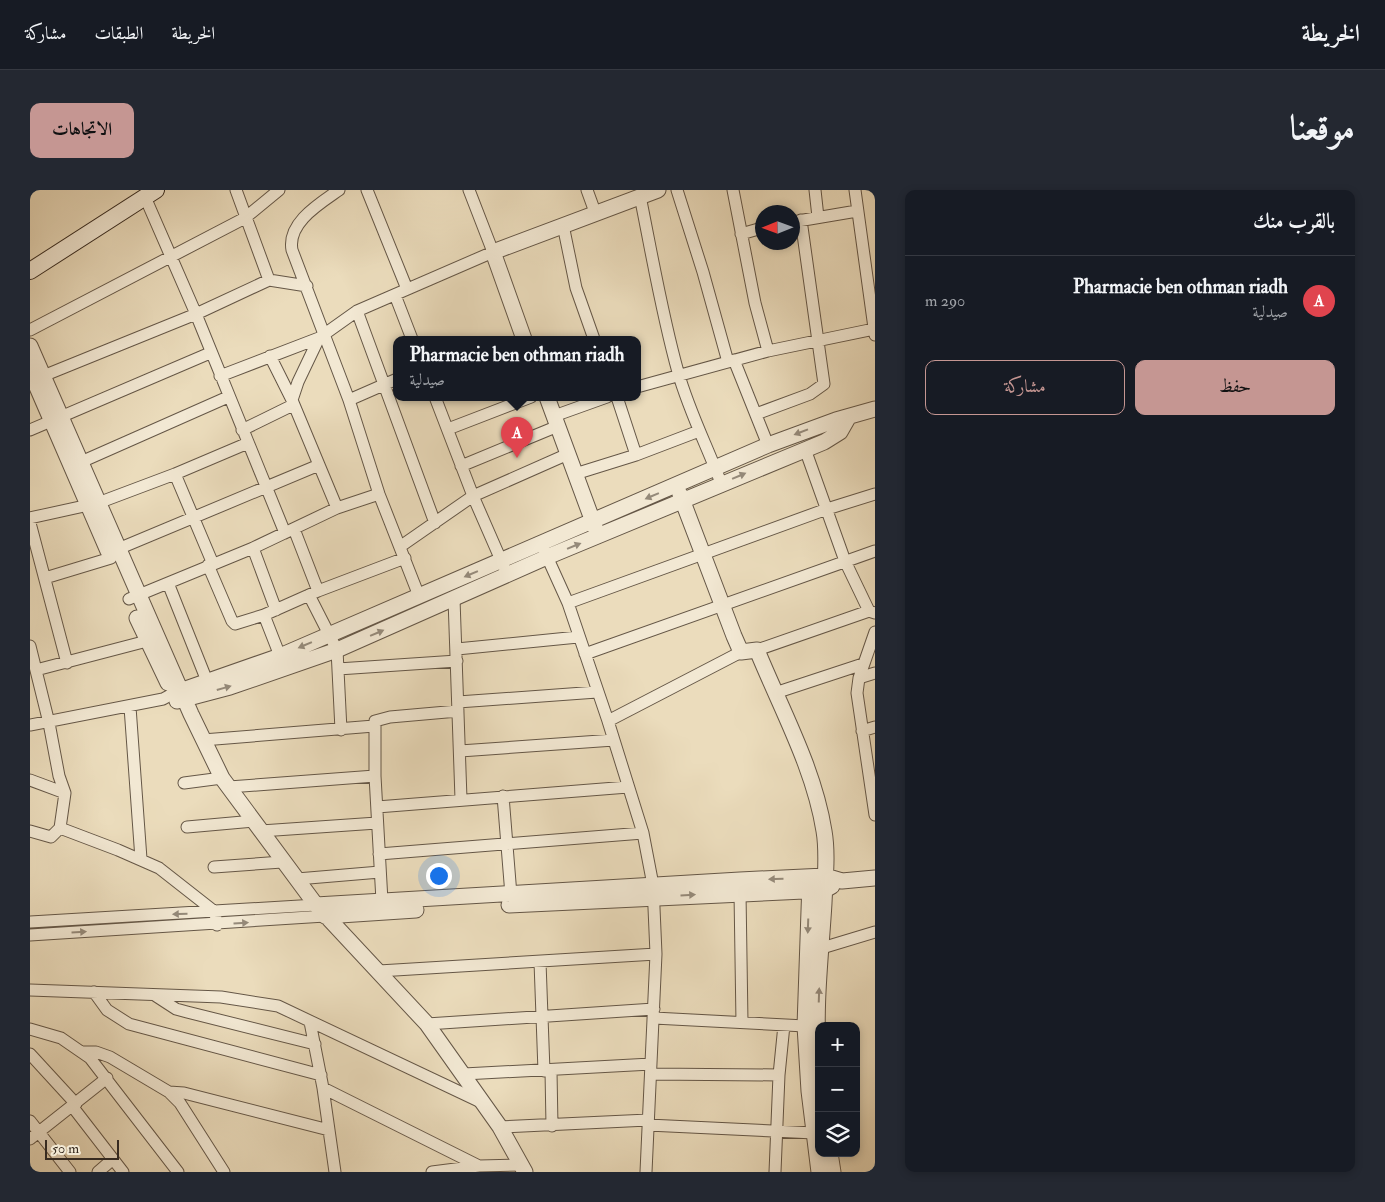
<!DOCTYPE html>
<html lang="ar">
<head>
<meta charset="utf-8">
<style>
	:root { --surface:#171b24; --page:#242831; --text:#f1f3f6; --muted:#9ea1a6; --line:#363941; --accent:#c59692 }
	body { margin:0; font-family:"IM FELL Double Pica",Amiri,serif; background:var(--page); color:var(--text); direction:rtl }
	.controls { position:absolute; right:15px; bottom:15px; display:grid; overflow:hidden; border-radius:10px; box-shadow:0 2px 8px #0003 }
	.controls button { width:45px; height:45px; display:grid; place-items:center; padding:0; border:0; border-bottom:1px solid var(--line); background:var(--surface); color:var(--text); font:25px sans-serif }
	.compass { position:absolute; left:725px; top:15px; width:45px; height:45px; border-radius:50%; background:var(--surface); box-shadow:0 2px 8px #0003; rotate:269deg }
	.scale { position:absolute; left:15px; bottom:12px; width:74px; box-sizing:border-box; padding-left:5px; border:2px solid #382b20; border-top:0; font-size:14px; line-height:18px; white-space:nowrap; color:#382b20; -webkit-text-stroke:4px #f2e8d3; paint-order:stroke }
	.you { position:absolute; left:408px; top:685px; width:18px; height:18px; margin:-12px; border:4px solid #fff; border-radius:50%; background:#1a73e8; box-shadow:0 0 0 8px #1a73e833 }
	.badge { display:grid; place-items:center; width:32px; height:32px; border-radius:50%; background:var(--accent); color:#fff; font-size:16px; font-weight:700 }
	.pin { position:absolute; translate:-50% -41px; filter:drop-shadow(0 1px 2px #0008) }
	.pin::after { content:''; position:absolute; top:26px; width:18px; height:15px; background:inherit; clip-path:polygon(0 0,100% 0,50% 100%) }
	.popup { position:absolute; left:363px; top:146px; width:248px; height:65px; box-sizing:border-box; display:grid; place-content:center; border-radius:10px; background:var(--surface); filter:drop-shadow(0 1px 4px #0005); font-size:16px; white-space:nowrap; color:var(--muted) }
	.popup b { font-size:19px; color:var(--text) }
	.popup::after { content:''; position:absolute; left:50%; top:100%; margin-left:-10px; border:10px solid transparent; border-top-color:var(--surface) }
	.list { margin:0; padding:0; list-style:none }
	h2 { display:flex; justify-content:space-between; align-items:center; height:65px; margin:0; padding:0 20px; font-size:21px }
	h2 small { font-size:16px; font-weight:400; color:var(--muted) }
	.list li { display:grid; grid-template-columns:32px 1fr auto; gap:15px; align-items:center; box-sizing:border-box; height:90px; padding:0 20px; border-top:1px solid var(--line) }
	.list b { display:block; font-size:19px; white-space:nowrap }
	.list p { margin:0; font-size:16px; white-space:nowrap; color:var(--muted) }
	.list em { font-size:16px; font-style:normal; color:var(--muted) }
	.actions { display:flex; gap:10px; padding:15px 20px }
	.actions a { flex:1; padding:11px 0; border:1px solid var(--accent); border-radius:10px; text-align:center; font-size:18px; color:var(--accent) }
	.actions .main { background:var(--accent); color:#111 }
	.icon { flex:none; width:28px; height:28px; fill:none; stroke:currentColor; stroke-width:2; stroke-linecap:round; stroke-linejoin:round }
	.map { position:relative; flex:none; width:845px; height:982px; overflow:hidden; direction:ltr; border-radius:10px }
	header { display:flex; align-items:center; gap:30px; box-sizing:border-box; height:70px; padding:0 25px; background:var(--surface); border-bottom:1px solid var(--line) }
	header strong { font-size:24px }
	nav { display:flex; gap:28px; margin-inline-start:auto; font-size:18px }
	.intro { display:flex; align-items:center; justify-content:space-between; box-sizing:border-box; height:120px; padding:0 30px }
	h1 { margin:0; font-size:35px }
	.button { padding:12px 22px; border-radius:10px; background:var(--accent); color:#111; font-size:18px; font-weight:700 }
	main { display:flex; gap:30px; padding:0 30px }
	aside { flex:1; background:var(--surface); border-radius:10px; box-shadow:0 2px 8px #0003 }
	.map>svg:first-child { display:block }
	.lines { fill:none; stroke-linecap:round; stroke-linejoin:round }
	.minor-casing { stroke:#655747; stroke-width:13 }
	.tertiary-casing { stroke:#655747; stroke-width:17 }
	.secondary-casing { stroke:#382b20; stroke-width:18 }
	.minor { stroke:#f2e8d3; stroke-width:11 }
	.tertiary { stroke:#f2e8d3; stroke-width:15 }
	.secondary { stroke:#f2e8d3; stroke-width:16 }
	.oneway { fill:#958a7a }
</style>
</head>
<body>
<header>
<strong>الخريطة</strong>
<nav><a>الخريطة</a><a>الطبقات</a><a>مشاركة</a></nav>
</header>
<div class="intro"><h1>موقعنا</h1><a class="button">الاتجاهات</a></div>
<main>
<aside>
<h2>بالقرب منك<small></small></h2>
<ul class="list">
<li><span class="badge" style="background:#e0444e">A</span><div><b>Pharmacie ben othman riadh</b><p>صيدلية</p></div><em>290 m</em></li>
</ul>
<div class="actions"><a class="main">حفظ</a><a>مشاركة</a></div>
</aside>
<div class="map">
<svg width="845" height="982" viewBox="0 0 845 982">
	<rect width="100%" height="100%" fill="#ebdcbc"/>
	<filter id="stains"><feTurbulence type="fractalNoise" baseFrequency=".004" numOctaves="4"/><feColorMatrix values="0 0 0 0 .2 0 0 0 0 .09 0 0 0 0 .02 0 0 0 .5 -.17"/></filter>
	<radialGradient id="worn" r=".72"><stop offset=".6" stop-color="#630" stop-opacity="0"/><stop offset="1" stop-color="#630" stop-opacity=".3"/></radialGradient>
	<g class="lines">
		<!-- minor casing -->
		<g class="minor-casing">
			<path id="minor" d="M309 0C289 14 257 33 262 60L319 210 349 304 389 406
				M337 0 377 99
				M557 0 565 22
				M647 0 673 82 698 172
				M703 0 725 113 738 161
				M785 0 788 27
				M825 0 845 145
				M610 6C622 65 632 125 648 182 659 221 677 256 691 293
				M115 7 166 124 255 343
				M762 32 827 21
				M533 35 546 98 564 149
				M711 44 732 38
				M239 90 277 96
				M365 105 382 149
				M327 121 405 333
				M0 140 215 28 249 0
				M289 148 268 192 262 210 307 318
				M240 166 262 210
				M704 170 738 255
				M13 186 166 124 239 90 206 0
				M190 186 289 148 327 121 463 62 439 0
				M607 197 738 161 844 139
				M405 207 443 306 474 377
				M587 207 606 265
				M319 210 367 189
				M726 224 780 204 794 194 771 30
				M524 226 577 207
				M418 239 501 207
				M0 240 180 163
				M212 240 263 215
				M775 259 815 371 839 421
				M51 272 198 207
				M431 276 528 236
				M145 284 183 374
				M545 284 606 265 669 241
				M0 328 68 313 145 284 218 253
				M0 333 37 473
				M264 339 288 401
				M371 356 443 306 538 264
				M223 358 246 420
				M88 359 289 275
				M514 360 538 413 578 531 613 643 623 695 626 764 616 982
				M178 375 202 431 205 434 234 425 288 401 375 368
				M15 388 81 368
				M138 393 177 491
				M279 405 307 460 311 540
				M99 409 223 358 307 318 349 304
				M424 409 431 609
				M538 413 797 319 845 304
				M234 425 250 466
				M845 442 829 488 827 503 845 625
				M0 456 19 533 29 586 35 603 30 638 88 660 129 678 180 718 185 723 187 735
				M427 459 548 447
				M727 460 839 421 845 423
				M555 464 845 361
				M308 479 427 471
				M6 480 117 451
				M829 488 845 483
				M745 503 833 474
				M428 512 567 502
				M100 517 111 669
				M578 531 711 462
				M0 535 133 509 144 503
				M832 541 845 537
				M173 550 344 536
				M430 561 584 550
				M0 590 35 603
				M154 593 192 588
				M199 597 345 586
				M473 606 481 705
				M347 617 598 597
				M157 637 224 631
				M0 641 21 647 30 638
				M231 641 347 633
				M349 664 613 643
				M184 677 252 672
				M267 689 350 682
				M710 703 712 832
				M352 711 345 586V531L360 527 428 521
				M0 732 286 715
				M0 745 295 726
				M792 758 845 742
				M510 772 514 881
				M349 781 626 764
				M0 800 191 807 248 816 453 913
				M64 802 77 820 99 834 291 885
				M126 806 146 819 157 822 285 854
				M624 828 775 836
				M280 832 293 898 305 982
				M397 834 624 819
				M0 839 31 848 60 868 148 982
				M53 862H66L80 867 139 902 150 913 194 982
				M0 864 46 914
				M521 881 522 936
				M434 884 621 874
				M621 884 749 885
				M293 898 449 976
				M139 902 154 903 299 940
				M42 916 93 982
				M0 931 40 982
				M618 935 784 943
				M470 937 618 930
				M0 949 77 888
				M68 982 83 969
				M402 982 449 976 491 975
				M745 982 749 885 754 835"/>
		</g>
		<!-- tertiary casing -->
		<g class="tertiary-casing">
			<path id="tertiary" d="M494 149 463 62 628 0
				M0 156 161 524 192 588 286 715 397 834 470 937 495 982
				M0 181 78 361
				M517 207 566 340
				M650 304 704 446 711 462 727 460C751 519 784 578 794 641 798 664 795 689 794 713 791 765 784 819 789 871
				M107 428 138 493
				M144 503 250 466 738 255 806 230 845 219
				M147 511 200 497 307 460 517 367 794 252 810 242 818 228
				M780 692 775 836 779 901 789 982
				M286 715 710 690 795 686 812 691 845 688
				M479 715 795 700 802 696
				M295 726 386 720
				M800 963 803 982"/>
		</g>
		<!-- secondary casing -->
		<g class="secondary-casing">
			<path id="secondary" d="M0 81 126 0"/>
		</g>
		<!-- minor -->
		<use href="#minor" class="minor"/>
		<!-- tertiary -->
		<use href="#tertiary" class="tertiary"/>
		<!-- secondary -->
		<use href="#secondary" class="secondary"/>
	</g>
	<!-- one-way arrows -->
	<defs><path id="oneway-solid" d="M-6-.8H1V-3.2L6.5 0L1 3.2V.8H-6Z" transform="scale(1.25)"/></defs>
	<g class="oneway">
		<use href="#oneway-solid" transform="translate(771 242) rotate(159)"/>
		<use href="#oneway-solid" transform="translate(709 286) rotate(-23)"/>
		<use href="#oneway-solid" transform="translate(622 306) rotate(157)"/>
		<use href="#oneway-solid" transform="translate(544 356) rotate(-22)"/>
		<use href="#oneway-solid" transform="translate(441 384) rotate(157)"/>
		<use href="#oneway-solid" transform="translate(347 443) rotate(-23)"/>
		<use href="#oneway-solid" transform="translate(275 455) rotate(157)"/>
		<use href="#oneway-solid" transform="translate(194 498) rotate(-16)"/>
		<use href="#oneway-solid" transform="translate(746 689) rotate(178)"/>
		<use href="#oneway-solid" transform="translate(658 705) rotate(-3)"/>
		<use href="#oneway-solid" transform="translate(150 724) rotate(178)"/>
		<use href="#oneway-solid" transform="translate(211 733) rotate(-4)"/>
		<use href="#oneway-solid" transform="translate(778 736) rotate(92)"/>
		<use href="#oneway-solid" transform="translate(49 742) rotate(-4)"/>
		<use href="#oneway-solid" transform="translate(789 805) rotate(-88)"/>
	</g>
	<rect width="100%" height="100%" filter="url(#stains)"/>
	<rect width="100%" height="100%" fill="url(#worn)"/>
</svg>
<div class="controls">
<button>+</button>
<button>−</button>
<button><svg class="icon" aria-label="layers" viewBox="0 0 24 24"><path d="M12 4l9 5-9 5-9-5zM3 14l9 5 9-5"/></svg></button>
</div>
<svg class="compass" viewBox="-18 -18 36 36"><path d="M0-13l5 13h-10z" fill="#e53935"/><path d="M0 13l5-13h-10z" fill="#9ea1a6"/></svg>
<div class="scale">50 m</div>
<div class="you"></div>
<div class="pin badge" style="left:487px;top:268px;background:#e0444e">A</div>
<div class="popup"><b>Pharmacie ben othman riadh</b>صيدلية</div>
</div>
</main>
</body>
</html>
